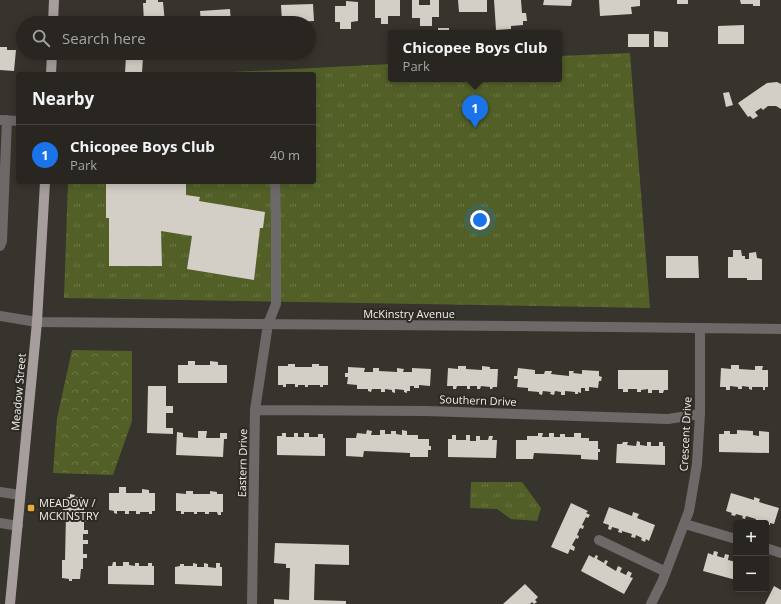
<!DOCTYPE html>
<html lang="en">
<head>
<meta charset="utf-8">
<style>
	:root { --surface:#292622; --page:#35322f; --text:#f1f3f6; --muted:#a5a5a5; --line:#454340; --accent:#1a73e8 }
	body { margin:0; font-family:"Open Sans",sans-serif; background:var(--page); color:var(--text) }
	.controls { position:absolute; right:12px; bottom:12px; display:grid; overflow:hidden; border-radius:4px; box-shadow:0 2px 10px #0003 }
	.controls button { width:36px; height:36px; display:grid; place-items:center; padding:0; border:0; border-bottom:1px solid var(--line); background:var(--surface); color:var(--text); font:20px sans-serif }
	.you { position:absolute; left:480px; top:220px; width:14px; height:14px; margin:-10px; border:3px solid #fff; border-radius:50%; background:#1a73e8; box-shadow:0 0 0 6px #1a73e833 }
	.badge { display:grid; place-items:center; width:26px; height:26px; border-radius:50%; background:var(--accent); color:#fff; font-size:13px; font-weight:700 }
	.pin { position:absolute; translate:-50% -33px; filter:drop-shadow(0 1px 2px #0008) }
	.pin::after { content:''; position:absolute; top:21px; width:14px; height:12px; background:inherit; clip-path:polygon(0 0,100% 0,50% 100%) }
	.popup { position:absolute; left:388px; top:30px; width:174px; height:52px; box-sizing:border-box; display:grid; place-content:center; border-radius:4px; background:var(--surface); filter:drop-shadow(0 1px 3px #0005); font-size:13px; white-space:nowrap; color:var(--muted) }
	.popup b { font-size:15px; color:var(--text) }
	.popup::after { content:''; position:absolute; left:50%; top:100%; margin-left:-8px; border:8px solid transparent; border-top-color:var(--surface) }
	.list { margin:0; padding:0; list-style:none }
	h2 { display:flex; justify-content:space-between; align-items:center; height:52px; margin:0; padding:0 16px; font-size:17px }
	h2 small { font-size:13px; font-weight:400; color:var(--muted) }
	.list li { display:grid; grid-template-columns:26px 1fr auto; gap:12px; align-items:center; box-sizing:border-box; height:60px; padding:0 16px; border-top:1px solid var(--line) }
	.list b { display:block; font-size:15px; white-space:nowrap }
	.list p { margin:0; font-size:13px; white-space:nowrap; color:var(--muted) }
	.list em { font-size:13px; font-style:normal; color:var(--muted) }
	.icon { flex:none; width:22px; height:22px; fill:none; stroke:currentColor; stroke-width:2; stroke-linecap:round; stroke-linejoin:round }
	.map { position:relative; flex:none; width:781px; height:604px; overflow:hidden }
	.search { position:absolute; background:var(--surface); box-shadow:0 2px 10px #0003; left:16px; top:16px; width:300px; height:44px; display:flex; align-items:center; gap:10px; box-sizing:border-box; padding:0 14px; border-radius:22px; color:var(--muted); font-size:15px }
	.panel { position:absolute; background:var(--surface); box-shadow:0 2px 10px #0003; left:16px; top:72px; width:300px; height:112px; border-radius:4px }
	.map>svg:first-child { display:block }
	.forest { fill:url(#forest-crowns) }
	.park { fill:url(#park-tufts) }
	.building { fill:#d3cfc7 }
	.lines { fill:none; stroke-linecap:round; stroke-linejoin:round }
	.minor { stroke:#6d6969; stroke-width:10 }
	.major { stroke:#a69e9d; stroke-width:10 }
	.poi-dot { fill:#e9ab38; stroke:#2d2923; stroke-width:1.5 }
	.labels { text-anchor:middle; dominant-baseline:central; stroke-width:4; stroke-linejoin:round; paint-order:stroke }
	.street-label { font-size:11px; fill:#f2f0ec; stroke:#2d2923 }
	.poi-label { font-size:11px; fill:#f2f0ec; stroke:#2d2923; text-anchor:start }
</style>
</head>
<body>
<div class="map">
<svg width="781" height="604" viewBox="0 0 781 604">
	<defs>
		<pattern id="forest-crowns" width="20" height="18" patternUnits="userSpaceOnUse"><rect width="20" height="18" fill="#526028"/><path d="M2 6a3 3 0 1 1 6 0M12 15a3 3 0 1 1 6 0" fill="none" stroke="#6b7747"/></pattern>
		<pattern id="park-tufts" width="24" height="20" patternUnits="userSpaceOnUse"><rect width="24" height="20" fill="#526028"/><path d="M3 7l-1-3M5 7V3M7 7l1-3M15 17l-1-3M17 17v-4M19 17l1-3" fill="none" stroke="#6b7747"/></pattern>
	</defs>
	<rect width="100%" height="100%" fill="#37332d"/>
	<!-- forest -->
	<path class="forest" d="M72 350 132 351V421L113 475 53 473 57 418Z"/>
	<!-- park -->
	<path class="park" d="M630 53 650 308 64 298 68 182H314V74H193L391 64V79H559V56Z
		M471 482H522L541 508 537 521 511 519 497 509 470 508Z"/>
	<!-- building -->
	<path class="building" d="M146 0H158V2H163L165 23H144L143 3H146Z
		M375 0H400V16H388V24H381V18H375Z
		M412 0H419V5H430V0H439V17H432V26H420V18H412Z
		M458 0H487V12H459Z
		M494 0H521L522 13H526L527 21H523V25L511 26V29L496 30Z
		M544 0H572L571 6 543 5Z
		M599 0H640V6L631 7 632 14 600 16Z
		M677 0H688V4H677Z
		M740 0H760V6H753V4H741Z
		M346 1 358 2V21L351 22V29H340V22H335V6H346Z
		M313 4 314 21 292 22V23L282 22 281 5Z
		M230 9 231 23H201L200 11Z
		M744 25V44H718V26Z
		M438 28H449V33H438Z
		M654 31 668 32V47H654Z
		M628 34H649V47H628Z
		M0 47H7V50H16L14 71 0 70Z
		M126 56 143 57 142 73H125Z
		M777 82 781 84V109L776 106H768L763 110 761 108 755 112 758 116 753 119 750 116 748 117 738 103 767 83Z
		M729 92 733 105 726 107 723 93Z
		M473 105H484V115H472Z
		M106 182H186V195L200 197 199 201 265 212 263 228H260L254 280 187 269 192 236 161 231 162 266H109V218H106Z
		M733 250H741L742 256H745V259H749V253L756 252 757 258 762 259V280H747V278H728V257H733Z
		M666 256H698L699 278H666Z
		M188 361H195V365H210V361L218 362V365H227V383H178V365H188Z
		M288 364H295V367H312V364H319V366H328V385H323V387H320V385H308V387H305V385H298V387H295V384H286V387H283V385H278V366H288Z
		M731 365H739V369L755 370V366H763L762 370H768V387H765V390H763V387H752V390L749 389V387L742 386V389H738V387L730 386V390H726V387H720L721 368 731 369Z
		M458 366H466V369L482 370V366L490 367V369H498L497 387H493L492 389H490V387L481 386 480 389H477V386H470V389H467V386H457L456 389H453V386H447L448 368 458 369Z
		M348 367 365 368 364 372H373V368H379V371L397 372V368L404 369 403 372H412V368L431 369 430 386 419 385V388H414V386H410V391H407V393L404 392V390L395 389V393L392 392V390L385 389V392H381V389H372L371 392 368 391V389H357V385L347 384 348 377H345V373H348Z
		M518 368 535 370V374H544L545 371H552L551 374 569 376V371H574L573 373 582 374V370L599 371V376L602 377 601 381H599L598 388 589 387V391H585V388H581V393L578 392V394H575V392L565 391V395H561V392L555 391 554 395 550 394 551 392 543 391 542 395 539 394V392L528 391V388L517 387 518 379H514V376H517Z
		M618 370H668V390H664L663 393H659V390H652V393H648V389L641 390V392H637V389H628V392H623V389H618Z
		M148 386H166V406H173V413H166V428H173V434L147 433Z
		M367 430 372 431 371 435H380V430H385V434H391V431H396V434L402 435V430L407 431V435H418V439H429V446H431V450H428V457H410V453L364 451 363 457 346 456V438H356L357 433 366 434Z
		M737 430 753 431V435L759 436V431L769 432V453L719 452V434H724V431H730V434H737Z
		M198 431H207L206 438H220V433H227V439H224L223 457 176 455 177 432 183 433V437L198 438Z
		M282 433H286V437H294V433H298V437H304V433H309V437H318V434H323V438H325V456L277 455V436H282Z
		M538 433H543L542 437H549V433H554V437H560V434H565V437H574V433H581V438H589V441H598V449H600V452H598V460L581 459V455L534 453 533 459H516V440H527V436H538Z
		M452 435H456V440H466V435H470V441H476V436H480V440H488L489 436H493L492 440H497L496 458 448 457V439H452Z
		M637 441 640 442V445L647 446V442H651V446H659V442H663V446H665V465L616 463 617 444H622L623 442H628L627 445 636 446Z
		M119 487H126V493H142V489L149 490V493H155V511H152V514H149V512H140V514H136V511H129V514H125V511H117V514L114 513V511L109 510V493H119Z
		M186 491H193V494H210V491L217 492V494H223V512H221V515H218L217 512H209V514H205V512H197V514H194V512H184V514H181V511H176V493L186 494Z
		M731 493 754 500V497L760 499 759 502 779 508 774 524 770 523V525H766L767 522 760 520 759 523 755 522 756 519 746 516 745 519 742 518 743 516 736 514 735 516 731 515 732 513 726 511Z
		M70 494 75 495 74 497H82V507H84V511H81V514H85V517L88 518V522L84 521V530H88V534H83V540H88V544H83V554H87V558H83V569H81L80 579H72V581H69V579L62 578V560H65L66 514 63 513V497H70Z
		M571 503 588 511 586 513 590 515 588 518 586 517 582 525 584 526 583 529 580 528 577 535 579 536 578 539 576 538 572 545 575 547 574 551 570 549 568 554 551 547Z
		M609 507 632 516 633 512 639 514 637 518 655 525 649 541 646 539 645 542 641 540 642 538 636 535 635 538 631 537 632 534 622 531V533L618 532 619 529 612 527 611 530 608 529 609 525 603 523Z
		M275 543 349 545V565L315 564 314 600 346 601V604H274V599L289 600 290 568H286V564L274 563Z
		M714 551 718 552 717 556 724 558 725 554 729 555 728 560 736 562V580L703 571 708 553 713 555Z
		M589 555 594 558 596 555 598 556 597 559 604 563 605 560 608 561 606 565 616 571 618 566 622 568 620 572 626 575 628 571 632 573 630 577 633 578 624 594 581 571Z
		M113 562H116V566H123V562H129V565L135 566V563H139V566H148V563H152V566H154V585L108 584V566H112Z
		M193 563 197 564V567H204V563L208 564V567L216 568V563H220V567H222V586L175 584V567L180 566V564H184V566H193Z
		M525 584 538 597 535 600 537 602 534 604 532 602 530 604H503Z
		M774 586 781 590V604H765Z"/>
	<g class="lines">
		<!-- minor -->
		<path class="minor" d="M0 120 18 121
			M0 246 2 241 7 120
			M0 316 37 322 611 327 781 329
			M255 410 426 411 668 419 700 414
			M0 492 20 495
			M0 523 18 526
			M685 524 736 539
			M599 540 666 572
			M766 548 781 553
			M252 604 255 410 268 324 276 304V222L275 182
			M651 604 662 582 689 511 697 464 700 414V328"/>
		<!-- major -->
		<path class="major" d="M53 23 54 0
			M51 74 52 53
			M10 604 37 322 45 182"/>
	</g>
	<!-- markers -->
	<rect class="poi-dot" x="27" y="504" width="8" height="8" rx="2"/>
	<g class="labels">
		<!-- street labels -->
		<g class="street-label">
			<text x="409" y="313">McKinstry Avenue</text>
			<text transform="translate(18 392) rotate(-85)">Meadow Street</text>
			<text transform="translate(478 400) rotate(2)">Southern Drive</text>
			<text transform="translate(685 434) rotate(-87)">Crescent Drive</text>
			<text transform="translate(242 463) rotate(-89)">Eastern Drive</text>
		</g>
		<!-- poi labels -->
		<g class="poi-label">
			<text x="39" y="502">MEADOW /<tspan x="39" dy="13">MCKINSTRY</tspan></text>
		</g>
	</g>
</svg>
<div class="controls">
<button>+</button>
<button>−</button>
</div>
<div class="you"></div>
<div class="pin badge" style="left:475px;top:128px">1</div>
<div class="popup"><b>Chicopee Boys Club</b>Park</div>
<div class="search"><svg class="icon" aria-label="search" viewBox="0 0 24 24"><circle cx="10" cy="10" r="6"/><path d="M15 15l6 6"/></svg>Search here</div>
<section class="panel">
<h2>Nearby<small></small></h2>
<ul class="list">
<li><span class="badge">1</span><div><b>Chicopee Boys Club</b><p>Park</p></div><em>40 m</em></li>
</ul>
</section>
</div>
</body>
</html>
